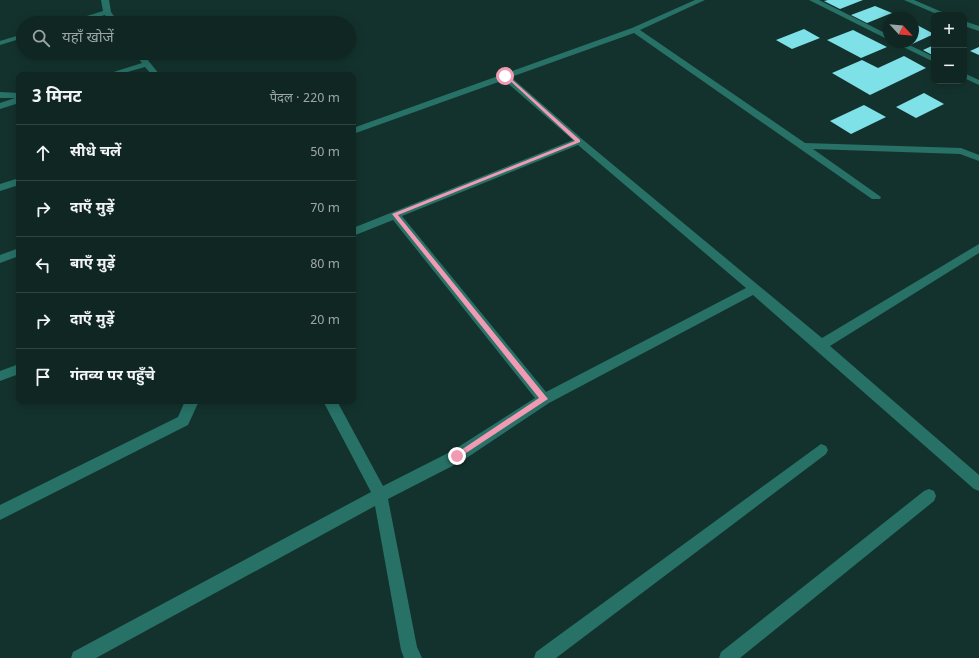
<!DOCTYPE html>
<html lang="hi">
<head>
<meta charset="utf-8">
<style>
	:root { --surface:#0f2622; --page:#1d322f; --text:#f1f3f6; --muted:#9ba5a5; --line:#2f4340 }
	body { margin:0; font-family:Georgia,"Noto Sans Devanagari",serif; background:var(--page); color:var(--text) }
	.controls { position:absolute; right:12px; top:12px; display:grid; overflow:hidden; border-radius:8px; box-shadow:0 2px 10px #0003 }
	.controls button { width:36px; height:36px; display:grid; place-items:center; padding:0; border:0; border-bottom:1px solid var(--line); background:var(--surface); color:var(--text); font:20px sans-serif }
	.compass { position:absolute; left:883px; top:12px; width:36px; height:36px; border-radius:50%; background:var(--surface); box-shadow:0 2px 10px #0003; rotate:116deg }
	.stop { position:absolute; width:12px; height:12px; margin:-9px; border:3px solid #f19ab3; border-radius:50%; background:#fff }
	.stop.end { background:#f19ab3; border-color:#fff; box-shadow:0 1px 4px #0008 }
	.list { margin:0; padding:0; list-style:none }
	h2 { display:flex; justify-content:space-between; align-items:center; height:52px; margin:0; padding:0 16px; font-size:17px }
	h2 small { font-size:13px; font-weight:400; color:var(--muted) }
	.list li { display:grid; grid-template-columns:26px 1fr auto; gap:12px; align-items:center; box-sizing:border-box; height:56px; padding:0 16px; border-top:1px solid var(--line) }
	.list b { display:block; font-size:15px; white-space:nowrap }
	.list em { font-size:13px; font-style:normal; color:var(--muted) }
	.icon { flex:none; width:22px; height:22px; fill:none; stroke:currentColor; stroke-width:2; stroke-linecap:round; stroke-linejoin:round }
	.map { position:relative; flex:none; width:979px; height:658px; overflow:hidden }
	.search { position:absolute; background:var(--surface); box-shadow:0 2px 10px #0003; left:16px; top:16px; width:340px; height:44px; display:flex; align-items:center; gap:10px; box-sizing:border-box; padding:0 14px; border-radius:22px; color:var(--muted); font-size:15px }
	.panel { position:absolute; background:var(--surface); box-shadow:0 2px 10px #0003; left:16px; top:72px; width:340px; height:332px; border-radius:8px }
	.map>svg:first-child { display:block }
	.building { fill:#7fe1e8 }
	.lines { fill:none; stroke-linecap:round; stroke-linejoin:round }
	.minor { fill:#277166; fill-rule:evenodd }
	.route { fill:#f19ab3 }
</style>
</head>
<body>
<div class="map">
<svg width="979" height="658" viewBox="0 0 979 658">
	<rect width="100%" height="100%" fill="#14322d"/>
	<!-- building -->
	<path class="building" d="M828 0H863L840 9 824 1Z
		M875 6 892 13 867 23 851 15Z
		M917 25 934 34 910 45 904 42H913V27Z
		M804 29 820 38 792 49 776 40Z
		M853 30 887 47 861 58 827 40Z
		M934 45V56L923 50Z
		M979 47V55L970 51Z
		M904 56 926 68 870 95 832 73 862 60 878 68Z
		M924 93 944 104 916 118 896 107Z
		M864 105 886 117 851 134 830 121Z"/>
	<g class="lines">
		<!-- minor -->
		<path class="minor" d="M101 0H109L111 12 119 23H111L105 15 76 23H64L103 11Z
			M695 0H705L640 30 805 143 961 148 979 155V161L960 154 813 149 881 197 880 199H872L634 33 511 77 582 139 822 338 979 244V253L830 346 979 475V491L974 489 753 295 549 403 462 461 388 499 417 647 422 658H404L401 650 375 506 96 658H71L73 652 371 492 323 401H337L383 486 452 451 535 398 393 220 353 236V228L573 140 504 80 353 134V128L632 28ZM578 145 746 288 546 392 402 216Z
			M809 0H819L889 35V40Z
			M904 0H914L949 15H939Z
			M964 21 979 26V31L964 26Z
			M23 34V38L0 45V41Z
			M893 42H903L934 57V62Z
			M134 53H142L160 75H152L145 67 117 75H104L142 63Z
			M964 73 979 80V85L964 78Z
			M0 92 19 93V103L0 109V103L15 98H0Z
			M19 178V185L0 191V184Z
			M19 248V256L0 263V255Z
			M19 364V374L0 381V371Z
			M185 401H199L188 425 0 520V505L178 417Z
			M821 444 826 446 828 450 826 454 556 658H534L536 652Z
			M929 489 934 491 936 496 934 501 740 658H719L721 652 924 491Z"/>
	</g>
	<!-- route -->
	<path class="route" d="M504 75H507L580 140V142L398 215 548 399 457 459 455 458V454L539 398 392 214 575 141Z"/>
</svg>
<div class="controls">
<button>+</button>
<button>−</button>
</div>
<svg class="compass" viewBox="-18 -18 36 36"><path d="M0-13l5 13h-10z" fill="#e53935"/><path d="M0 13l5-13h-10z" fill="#9ba5a5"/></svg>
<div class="stop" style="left:505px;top:76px"></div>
<div class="stop end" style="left:457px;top:456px"></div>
<div class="search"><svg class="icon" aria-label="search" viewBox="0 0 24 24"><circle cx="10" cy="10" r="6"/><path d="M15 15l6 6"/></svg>यहाँ खोजें</div>
<section class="panel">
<h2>3 मिनट<small>पैदल · 220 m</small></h2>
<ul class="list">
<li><svg class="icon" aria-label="ahead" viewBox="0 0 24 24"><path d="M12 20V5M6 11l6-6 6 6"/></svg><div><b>सीधे चलें</b></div><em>50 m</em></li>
<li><svg class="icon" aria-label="right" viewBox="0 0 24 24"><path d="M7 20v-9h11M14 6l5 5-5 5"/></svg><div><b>दाएँ मुड़ें</b></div><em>70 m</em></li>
<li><svg class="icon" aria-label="left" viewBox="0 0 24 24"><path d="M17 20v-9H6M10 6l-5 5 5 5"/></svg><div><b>बाएँ मुड़ें</b></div><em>80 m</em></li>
<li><svg class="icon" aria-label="right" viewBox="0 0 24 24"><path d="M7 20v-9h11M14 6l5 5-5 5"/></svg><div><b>दाएँ मुड़ें</b></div><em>20 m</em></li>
<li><svg class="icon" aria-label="arrive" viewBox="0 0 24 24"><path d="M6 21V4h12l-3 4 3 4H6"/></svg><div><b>गंतव्य पर पहुँचे</b></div></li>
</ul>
</section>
</div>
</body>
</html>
